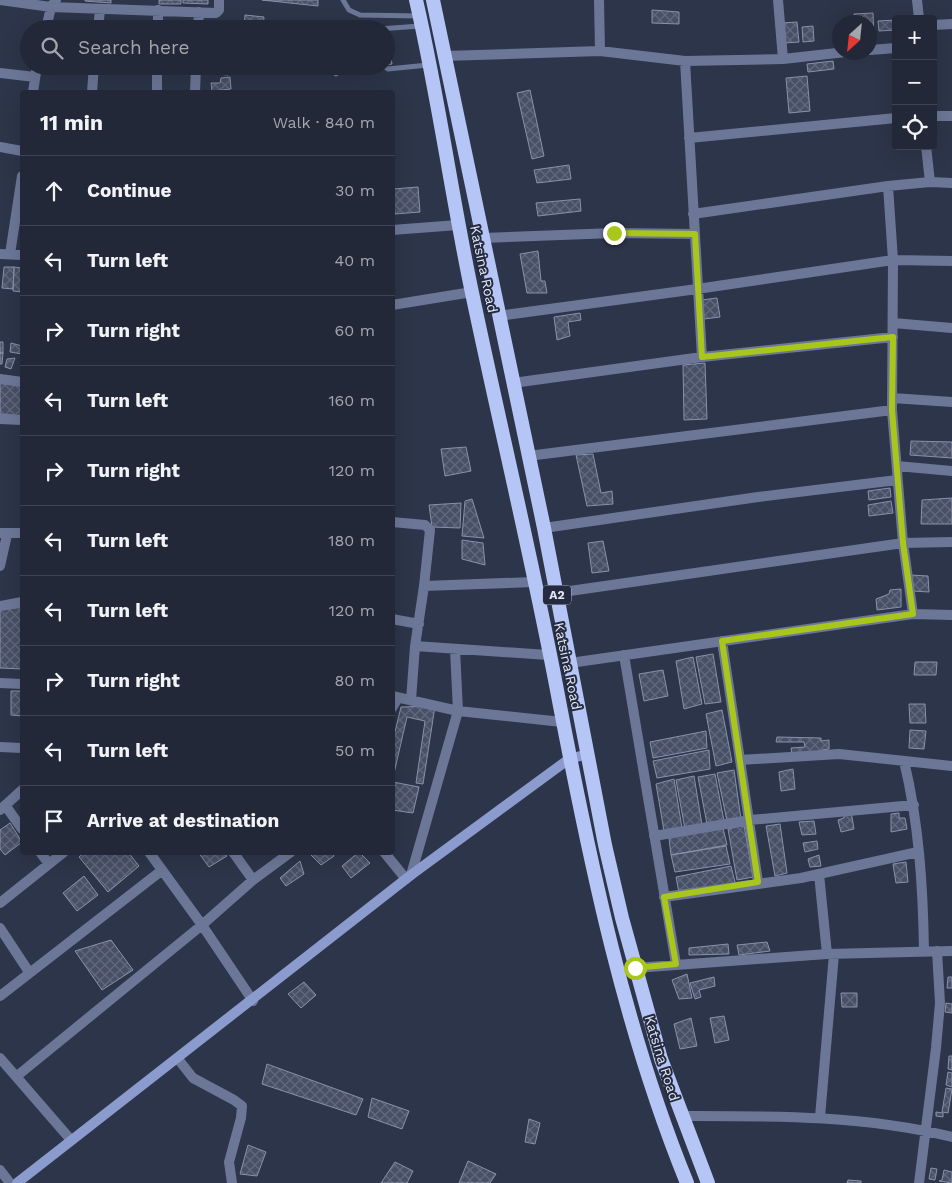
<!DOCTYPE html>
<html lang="en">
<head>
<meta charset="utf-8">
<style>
	:root { --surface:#222838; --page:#2a3040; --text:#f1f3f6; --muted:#a2a6ae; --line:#3f4453 }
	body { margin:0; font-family:"Work Sans",sans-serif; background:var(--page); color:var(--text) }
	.controls { position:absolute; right:15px; top:15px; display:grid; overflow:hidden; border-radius:5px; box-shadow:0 5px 20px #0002 }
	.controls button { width:45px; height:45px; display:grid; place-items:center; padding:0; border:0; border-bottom:1px solid var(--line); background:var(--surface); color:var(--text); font:25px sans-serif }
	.compass { position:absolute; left:832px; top:15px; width:45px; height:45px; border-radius:50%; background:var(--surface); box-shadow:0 5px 20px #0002; rotate:207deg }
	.stop { position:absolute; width:15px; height:15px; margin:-11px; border:4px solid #a9c71a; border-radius:50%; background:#fff }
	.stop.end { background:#a9c71a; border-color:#fff; box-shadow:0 1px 5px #0008 }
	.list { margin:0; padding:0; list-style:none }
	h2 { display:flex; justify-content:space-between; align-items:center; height:65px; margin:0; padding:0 20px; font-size:21px }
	h2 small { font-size:16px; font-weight:400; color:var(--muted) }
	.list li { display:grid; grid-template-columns:32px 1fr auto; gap:15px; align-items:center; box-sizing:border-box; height:70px; padding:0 20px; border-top:1px solid var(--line) }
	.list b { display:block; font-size:19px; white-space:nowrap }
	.list em { font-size:16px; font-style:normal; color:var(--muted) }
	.icon { flex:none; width:28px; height:28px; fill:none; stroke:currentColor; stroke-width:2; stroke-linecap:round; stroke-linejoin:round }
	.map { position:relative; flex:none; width:952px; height:1183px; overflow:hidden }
	.search { position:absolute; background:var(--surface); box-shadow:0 5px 20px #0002; left:20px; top:20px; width:375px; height:55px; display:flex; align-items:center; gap:12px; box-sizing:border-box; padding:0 18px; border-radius:28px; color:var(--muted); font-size:19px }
	.panel { position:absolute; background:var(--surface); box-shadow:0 5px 20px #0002; left:20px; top:90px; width:375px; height:765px; border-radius:5px }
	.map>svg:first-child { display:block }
	.building { fill:url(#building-cross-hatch); stroke:#8891ab }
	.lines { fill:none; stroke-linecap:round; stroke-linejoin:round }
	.service { stroke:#6c7797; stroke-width:5 }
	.minor { stroke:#6c7797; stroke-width:10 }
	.secondary { stroke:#8b9bce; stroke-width:10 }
	.trunk { stroke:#b5c5f6; stroke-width:14 }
	.route { stroke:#a9c71a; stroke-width:6 }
	.labels { text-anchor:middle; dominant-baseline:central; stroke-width:4; stroke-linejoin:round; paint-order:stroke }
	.shield { fill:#242a40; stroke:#a8aebe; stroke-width:1 }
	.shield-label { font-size:12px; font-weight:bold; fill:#e1e6f4 }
	.street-label { font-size:14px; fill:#e1e6f4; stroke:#242a40 }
</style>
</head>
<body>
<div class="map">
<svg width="952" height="1183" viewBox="0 0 952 1183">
	<defs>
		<pattern id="building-cross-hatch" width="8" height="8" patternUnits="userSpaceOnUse" patternTransform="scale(1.25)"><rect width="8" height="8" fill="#485067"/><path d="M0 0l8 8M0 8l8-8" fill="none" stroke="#62697d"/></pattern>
	</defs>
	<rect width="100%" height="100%" fill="#2d354a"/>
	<!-- building -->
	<path class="building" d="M85 0H111V3L85 1Z
		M159 0H181V4H159Z
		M183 0H208V4L183 3Z
		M262 0H318V6Z
		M652 10 679 12V24L652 23Z
		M873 13 874 38H870V22H854V14Z
		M245 15 264 17 263 29H244Z
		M896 20V30L879 31 878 21Z
		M797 22 799 42 784 43 782 23Z
		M813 26 814 41 803 42 802 27Z
		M386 33 392 64 386 65Z
		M833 61 834 69 808 72 807 64Z
		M217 66H229L228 75 217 74Z
		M807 76 810 111 789 113 786 78Z
		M230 77 231 89 212 91 211 83H220L221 78Z
		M530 90 544 156 532 159 517 93Z
		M569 165 571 179 537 183 534 170Z
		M418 187 420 212 395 214 393 189Z
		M580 199 581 211 538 216 536 203Z
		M538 251 541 281H545L547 293H527L520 254Z
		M4 267H14L13 289 2 288Z
		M14 267 22 268V292L13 291Z
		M717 298 720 317 704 319 702 300Z
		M580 313 581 320 568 322 570 336 557 340 554 317Z
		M0 342H3V353H0Z
		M11 343 22 346V354L10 352Z
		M0 353H3L2 364H0Z
		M15 358 11 369 5 367 7 359Z
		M705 363 707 419 684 420 683 365Z
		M0 383 22 386V416L0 414Z
		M911 441 952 442V458L910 455Z
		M466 447 471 471 445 476 441 449Z
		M593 454 601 493 612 491 613 504 587 506 576 455Z
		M890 488 891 497 869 500 868 491Z
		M952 498V524H921L922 500Z
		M472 499 484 538 462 536 465 501Z
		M891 501 893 513 869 516 868 505Z
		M461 503 460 528 432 527 429 505Z
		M462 540 483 543 485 565 462 559Z
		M603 541 609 571 592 573 588 543Z
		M910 575 928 576 929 592 913 591Z
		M901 589V607L877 610 876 599 889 594 890 590Z
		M22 607V669L0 668V610Z
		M713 654 721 702 705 704 696 657Z
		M693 657 702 704 684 709 676 661Z
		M915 662H937L936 675H914Z
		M663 670 668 696 644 701 639 674Z
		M11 691H22V716L11 715Z
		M909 704H925L926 723H910Z
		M435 706 423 784 416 783 425 721 407 717 392 782V744L401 707Z
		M722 710 732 762 716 766 706 714Z
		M910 730 926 731 924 749 909 748Z
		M706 731 707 748 653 758 650 742Z
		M777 737 821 738V741L829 740V749L822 750 821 753 792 755 791 748 805 747 804 742H776Z
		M709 750 710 769 657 778 653 761Z
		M793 769 795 789 781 791 779 772Z
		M734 770 741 819 727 821 717 773Z
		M715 774 724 821 707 824 698 777Z
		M694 776 702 825 685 829 676 780Z
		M674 779 682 828 664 831 656 784Z
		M393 782 419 787 413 813 392 810Z
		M851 811 854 829 841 832 838 820 844 818V814Z
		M899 813V818H905L907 829 891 832V814Z
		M814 821 816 834 802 835 799 822Z
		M10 823 22 842 5 855 0 849V830Z
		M780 824 787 873 775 876 766 826Z
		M744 825 753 877 737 880 728 829Z
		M723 828 727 845 671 855 669 838Z
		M817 841 818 849 805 852 803 843Z
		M726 846 730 864 675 872 671 855Z
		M85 852H128L139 866 108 892 79 857Z
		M198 852H224L227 856 209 867Z
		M314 852H331L334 856 321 865 311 855Z
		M359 852 370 863 351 878 342 866Z
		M819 855 821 866 810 867 808 859Z
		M300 861 304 874 286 886 280 878Z
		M906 862 908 882 896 883 893 864Z
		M731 866 736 886 679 893 676 877Z
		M84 876 98 895 77 911 63 893Z
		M111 940 133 970 102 990 75 951Z
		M767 942 770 951 739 955 737 945Z
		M728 944 729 954 689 955V948Z
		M687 974 692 998 679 999 672 980Z
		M714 977 715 986 699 990 701 997 695 999 690 983Z
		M948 977H952V988H947Z
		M304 982 316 995 301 1008 288 994Z
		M841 993H857V1007H842Z
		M946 1003 952 1004V1013L945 1012Z
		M724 1016 729 1040 715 1043 710 1018Z
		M691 1018 697 1046 680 1049 674 1024Z
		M949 1056H952V1070L948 1069Z
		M267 1064 363 1099 356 1115 262 1084Z
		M948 1072 952 1073V1087L946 1085Z
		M946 1088 952 1089 948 1113 942 1112Z
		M372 1098 409 1111 402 1129 368 1117Z
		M936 1112 943 1113V1117L936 1116Z
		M529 1119 540 1123 535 1144 525 1142Z
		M248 1145 266 1152 257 1176 240 1174Z
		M468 1161 496 1174 490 1183H459Z
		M395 1162 413 1171 407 1183H381Z
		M931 1168 937 1169 935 1180 929 1179Z
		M944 1170 952 1172V1183L939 1181 942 1180Z
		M848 1180 861 1181V1183H847Z"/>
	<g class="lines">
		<!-- service -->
		<path class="service" d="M343 0 349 10 360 15 419 16
			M338 29 343 27 379 29 420 26
			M335 66 336 74
			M384 66 388 69 428 65"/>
		<!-- minor -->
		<path class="minor" d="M0 0 51 7 216 13 219 10V0
			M599 0 600 51
			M778 0 783 59
			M917 0 919 19
			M933 25 952 24
			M46 29 51 7 56 0
			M98 29 100 10
			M158 29V10
			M198 29 199 12
			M870 50 896 48
			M444 56 600 51 685 61 783 59 846 52
			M685 61 702 357
			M0 73 35 77
			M33 92 37 66
			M92 92 94 66
			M157 92V66
			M195 92 196 66
			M933 116H952
			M689 138 896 118
			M926 146 930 182
			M0 147 22 151
			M888 186 893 260 892 410 903 543 913 614
			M693 214 888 186 930 182 952 183
			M392 230 458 225
			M482 238 614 233 695 234
			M0 254 22 255
			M10 254 22 176
			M392 305 472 292
			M498 316 697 289 893 260 952 261
			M893 323 952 328
			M0 379 22 382
			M513 383 702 357 893 337
			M892 398 952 402
			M0 419 22 420
			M528 456 892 410
			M897 466 952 471
			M392 522 425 525 430 530 424 586 534 582
			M544 528 758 497 897 480
			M1 533H22
			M0 566 7 535
			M556 593 903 543 952 542
			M0 606 22 602
			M392 619 419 624
			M722 641 740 760 839 754 952 766
			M415 646 548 655
			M624 655 676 964
			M570 663 913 614 952 615
			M0 683 22 684
			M392 696 458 711 562 722
			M411 700 415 646 424 586
			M392 708 398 698
			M0 747 22 748
			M740 760 758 882
			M904 761C919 823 923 887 924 951
			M5 805 22 829
			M0 810 22 790
			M654 836 750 820 914 805
			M40 852 49 864
			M149 852 202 925 253 1001
			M233 852 253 880
			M384 852 406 879
			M819 874 827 954
			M411 875 458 711 455 649
			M664 897 801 878 918 852
			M0 903 64 852
			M0 928 29 972
			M635 968 827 954 952 951
			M0 996 161 871
			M0 1058 71 1140
			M178 1059 193 1078 234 1100 242 1106 241 1118 229 1162 232 1183
			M17 1076 202 925 253 880 291 852
			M681 1116C773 1116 862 1115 952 1137
			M820 1117 834 954
			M0 1170 10 1183
			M919 1183 936 1048 940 1003 937 951"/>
		<!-- secondary -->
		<path class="secondary" d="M17 1183 411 875 569 759 588 754"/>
		<!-- trunk -->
		<path class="trunk" d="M416 0C438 95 451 192 471 288 500 427 534 566 560 706 591 867 625 1031 687 1183
			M433 0 544 528 605 845 622 918 661 1059 708 1183"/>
	</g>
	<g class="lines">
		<!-- route -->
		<path class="route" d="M614 233 695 234 702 357 893 337 892 410 903 543 913 614 722 641 758 882 664 897 676 964 635 968"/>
	</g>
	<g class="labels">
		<!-- shield labels -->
		<rect class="shield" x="543" y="585.5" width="28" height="19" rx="4"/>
		<g class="shield-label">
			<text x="557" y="595">A2</text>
		</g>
		<!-- street labels -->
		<g class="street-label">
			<text transform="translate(484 269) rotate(78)">Katsina Road</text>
			<text transform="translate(568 666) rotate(78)">Katsina Road</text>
			<text transform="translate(662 1058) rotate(73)">Katsina Road</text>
		</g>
	</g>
</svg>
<div class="controls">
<button>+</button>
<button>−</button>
<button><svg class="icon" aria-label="locate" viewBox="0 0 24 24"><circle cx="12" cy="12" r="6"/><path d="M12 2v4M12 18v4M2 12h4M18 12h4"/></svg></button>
</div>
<svg class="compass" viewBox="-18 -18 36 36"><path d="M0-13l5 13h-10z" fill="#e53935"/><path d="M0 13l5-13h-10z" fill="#a2a6ae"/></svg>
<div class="stop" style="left:635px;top:968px"></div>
<div class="stop end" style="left:614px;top:233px"></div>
<div class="search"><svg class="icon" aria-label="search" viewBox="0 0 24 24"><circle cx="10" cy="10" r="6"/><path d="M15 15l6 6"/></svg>Search here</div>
<section class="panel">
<h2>11 min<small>Walk · 840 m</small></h2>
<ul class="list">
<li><svg class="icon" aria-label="ahead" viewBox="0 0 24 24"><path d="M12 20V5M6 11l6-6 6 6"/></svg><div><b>Continue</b></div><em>30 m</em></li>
<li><svg class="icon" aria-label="left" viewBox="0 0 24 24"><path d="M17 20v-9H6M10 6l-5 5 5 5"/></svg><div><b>Turn left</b></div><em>40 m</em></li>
<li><svg class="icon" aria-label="right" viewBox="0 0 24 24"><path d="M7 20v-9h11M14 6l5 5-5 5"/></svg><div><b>Turn right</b></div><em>60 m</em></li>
<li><svg class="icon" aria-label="left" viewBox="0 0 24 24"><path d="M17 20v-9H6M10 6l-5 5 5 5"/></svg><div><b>Turn left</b></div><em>160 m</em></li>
<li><svg class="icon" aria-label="right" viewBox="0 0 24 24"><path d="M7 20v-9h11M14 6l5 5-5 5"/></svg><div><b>Turn right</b></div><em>120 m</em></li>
<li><svg class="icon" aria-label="left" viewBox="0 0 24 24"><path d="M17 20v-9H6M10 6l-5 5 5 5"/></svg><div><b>Turn left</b></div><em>180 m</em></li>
<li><svg class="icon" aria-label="left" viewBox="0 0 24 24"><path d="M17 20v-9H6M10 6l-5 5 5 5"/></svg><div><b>Turn left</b></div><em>120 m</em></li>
<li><svg class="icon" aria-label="right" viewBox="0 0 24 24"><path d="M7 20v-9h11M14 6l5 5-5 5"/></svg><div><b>Turn right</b></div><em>80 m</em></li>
<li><svg class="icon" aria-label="left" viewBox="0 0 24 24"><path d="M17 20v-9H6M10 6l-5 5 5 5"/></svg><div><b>Turn left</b></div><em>50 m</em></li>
<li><svg class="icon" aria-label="arrive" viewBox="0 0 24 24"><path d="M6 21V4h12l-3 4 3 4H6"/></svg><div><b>Arrive at destination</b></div></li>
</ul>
</section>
</div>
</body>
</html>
